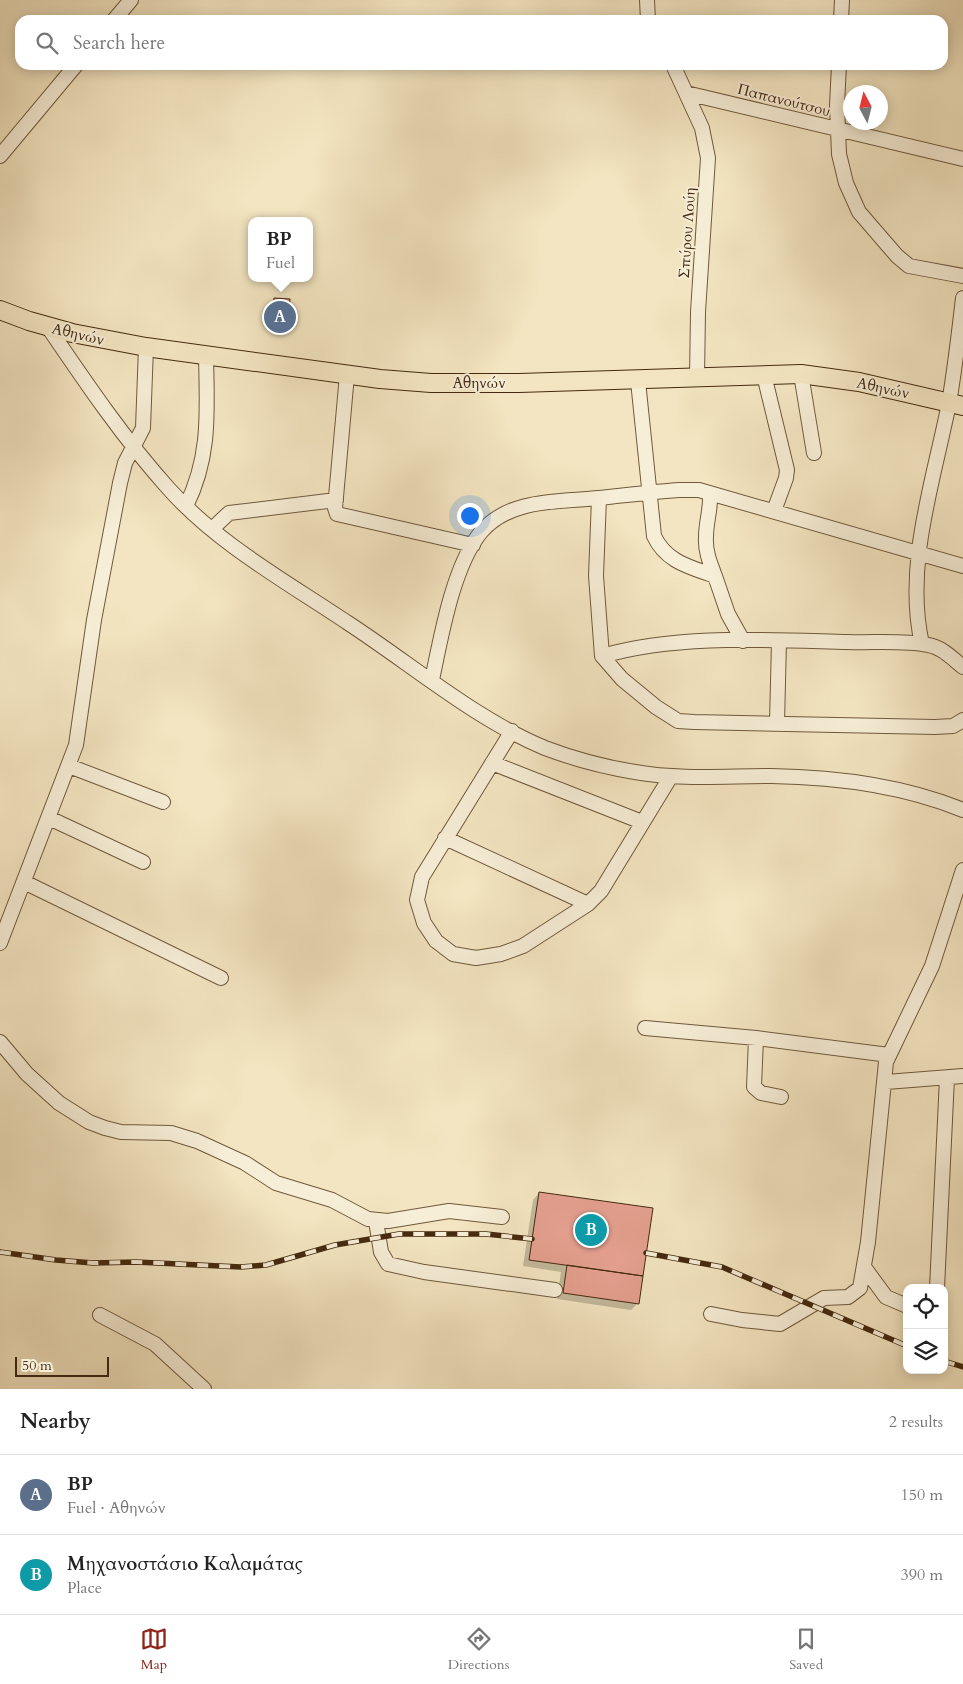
<!DOCTYPE html>
<html lang="en">
<head>
<meta charset="utf-8">
<style>
	:root { --surface:#fff; --page:#f6f6f6; --text:#222; --muted:#767676; --line:#e0e0e0; --accent:#8f2418 }
	body { margin:0; font-family:Cardo,serif; background:var(--page); color:var(--text) }
	.controls { position:absolute; right:15px; bottom:15px; display:grid; overflow:hidden; border-radius:10px; box-shadow:0 2px 12px #0003 }
	.controls button { width:45px; height:45px; display:grid; place-items:center; padding:0; border:0; border-bottom:1px solid var(--line); background:var(--surface); color:var(--text); font:25px sans-serif }
	.compass { position:absolute; left:843px; top:85px; width:45px; height:45px; border-radius:50%; background:var(--surface); box-shadow:0 2px 12px #0003; rotate:353deg }
	.scale { position:absolute; left:15px; bottom:12px; width:94px; box-sizing:border-box; padding-left:5px; border:2px solid #442a10; border-top:0; font-size:14px; line-height:18px; white-space:nowrap; color:#442a10; -webkit-text-stroke:4px #f7eed7; paint-order:stroke }
	.you { position:absolute; left:469px; top:515px; width:18px; height:18px; margin:-12px; border:4px solid #fff; border-radius:50%; background:#1a73e8; box-shadow:0 0 0 8px #1a73e833 }
	.badge { display:grid; place-items:center; width:32px; height:32px; border-radius:50%; background:var(--accent); color:#fff; font-size:16px; font-weight:700 }
	.pin { position:absolute; translate:-50% -50%; border:2px solid #fff; box-shadow:0 1px 5px #0006 }
	.popup { position:absolute; left:248px; top:217px; width:65px; height:65px; box-sizing:border-box; display:grid; place-content:center; border-radius:10px; background:var(--surface); filter:drop-shadow(0 1px 4px #0005); font-size:16px; white-space:nowrap; color:var(--muted) }
	.popup b { font-size:19px; color:var(--text) }
	.popup::after { content:''; position:absolute; left:50%; top:100%; margin-left:-10px; border:10px solid transparent; border-top-color:var(--surface) }
	.list { margin:0; padding:0; list-style:none }
	h2 { display:flex; justify-content:space-between; align-items:center; height:65px; margin:0; padding:0 20px; font-size:21px }
	h2 small { font-size:16px; font-weight:400; color:var(--muted) }
	.list li { display:grid; grid-template-columns:32px 1fr auto; gap:15px; align-items:center; box-sizing:border-box; height:80px; padding:0 20px; border-top:1px solid var(--line) }
	.list b { display:block; font-size:19px; white-space:nowrap }
	.list p { margin:0; font-size:16px; white-space:nowrap; color:var(--muted) }
	.list em { font-size:16px; font-style:normal; color:var(--muted) }
	.icon { flex:none; width:28px; height:28px; fill:none; stroke:currentColor; stroke-width:2; stroke-linecap:round; stroke-linejoin:round }
	.map { position:relative; flex:none; width:963px; height:1389px; overflow:hidden }
	.search { position:absolute; background:var(--surface); box-shadow:0 2px 12px #0003; left:15px; right:15px; top:15px; height:55px; display:flex; align-items:center; gap:12px; box-sizing:border-box; padding:0 18px; border-radius:15px; color:var(--muted); font-size:19px }
	.sheet { height:225px; background:var(--surface) }
	nav { display:flex; justify-content:space-around; align-items:center; box-sizing:border-box; height:70px; border-top:1px solid var(--line); background:var(--surface); font-size:14px; color:var(--muted) }
	nav a { display:grid; justify-items:center; gap:2px }
	nav .on { color:var(--accent) }
	.map>svg:first-child { display:block }
	.shadow { fill:#0003 }
	.building { fill:#e49f8e; stroke:#442a10 }
	.lines { fill:none; stroke-linecap:round; stroke-linejoin:round }
	.minor-casing { stroke:#70593c; stroke-width:16 }
	.major-casing { stroke:#442a10; stroke-width:20 }
	.minor { stroke:#f7eed7; stroke-width:14 }
	.major { stroke:#f3e5c1; stroke-width:18 }
	.rail-casing { stroke:#442a10; stroke-width:5.5 }
	.rail { stroke:#f7eed7; stroke-width:4; stroke-dasharray:11; stroke-linecap:butt }
	.labels { text-anchor:middle; dominant-baseline:central; stroke-width:4; stroke-linejoin:round; paint-order:stroke }
	.street-label { font-size:15px; fill:#442a10; stroke:#f7eed7 }
</style>
</head>
<body>
<div class="map">
<svg width="963" height="1389" viewBox="0 0 963 1389">
	<rect width="100%" height="100%" fill="#f3e5c1"/>
	<filter id="stains"><feTurbulence type="fractalNoise" baseFrequency=".004" numOctaves="4"/><feColorMatrix values="0 0 0 0 .2 0 0 0 0 .09 0 0 0 0 .02 0 0 0 .5 -.17"/></filter>
	<radialGradient id="worn" r=".72"><stop offset=".6" stop-color="#630" stop-opacity="0"/><stop offset="1" stop-color="#630" stop-opacity=".3"/></radialGradient>
	<!-- shadow -->
	<path class="shadow" d="M274 299 287 328 285 329 271 328Z
		M539 1193 638 1303 631 1310 557 1299 561 1272 523 1266 533 1200Z"/>
	<!-- building -->
	<path class="building" d="M274 298 290 299 288 328 271 327Z
		M539 1192 653 1208 643 1276 529 1260Z
		M567 1265 643 1276 639 1304 563 1293Z"/>
	<g class="lines">
		<!-- minor casing -->
		<g class="minor-casing">
			<path id="minor" d="M647 0 648 20
				M114 20 131 0
				M841 20 842 0
				M673 65 702 128 708 158 698 312 697 378
				M839 65 837 105 839 154 846 183 859 212 897 256 909 266 963 276
				M686 93 963 159
				M0 156 76 65
				M48 327C86 383 124 439 169 489 218 544 287 582 348 623 411 664 475 719 545 748 574 759 604 767 635 772 680 780 725 776 771 776 836 777 902 785 963 810
				M801 374 814 453
				M347 375 335 508 337 514 473 545
				M764 375 787 470 786 478 774 511
				M638 381 654 536C666 562 690 567 715 576L728 614 743 641
				M710 493C711 510 706 521 706 537 705 551 710 563 715 576
				M599 498 596 576 602 656 622 679 656 707 678 721 694 722 935 727 953 726 963 720
				M186 506C211 456 207 410 206 356
				M213 528 229 513 336 500
				M922 644C904 565 934 480 949 403 955 368 959 333 963 298
				M602 656C678 634 770 640 848 642 874 643 903 640 928 645 942 647 953 659 963 667
				M432 680C441 637 453 566 481 532 510 498 559 502 599 498 626 495 652 492 679 490H699L963 566
				M777 723 779 641
				M512 731 422 877 417 900 424 923 436 941 453 954 476 958 501 954 523 946 588 904 601 891 671 776
				M492 763 642 822
				M69 766 163 802
				M49 818 143 862
				M445 838 588 904
				M24 882 221 978
				M0 943 76 745 94 620 120 483 125 463 143 428 146 347
				M645 1028 756 1038 889 1055
				M756 1038 754 1087 761 1093 781 1097
				M0 1042 27 1074 59 1103 89 1122 105 1128 121 1132 171 1133 197 1141 245 1163 276 1183 332 1200 368 1219 388 1221 449 1211 502 1217
				M886 1082 963 1076
				M376 1221 381 1252 388 1264 424 1272 555 1290
				M864 1267 886 1297 907 1306
				M937 1288 947 1078
				M711 1314 742 1320 780 1324 824 1298 848 1297 860 1288 868 1242 886 1062 932 966 963 870
				M100 1315 155 1344 204 1389"/>
		</g>
		<!-- major casing -->
		<g class="major-casing">
			<path id="major" d="M0 310 29 321 72 333 146 347 380 379 431 383H519L801 374 859 382 963 406"/>
		</g>
		<!-- minor -->
		<use href="#minor" class="minor"/>
		<!-- major -->
		<use href="#major" class="major"/>
		<!-- rail casing -->
		<g class="rail-casing">
			<path id="rail" d="M0 1252 56 1260 93 1263 136 1262 241 1267 266 1265 335 1245 399 1234H486L532 1239
				M646 1253 722 1267 907 1346
				M944 1361 963 1367"/>
		</g>
		<!-- rail -->
		<use href="#rail" class="rail"/>
	</g>
	<g class="labels">
		<!-- street labels -->
		<g class="street-label">
			<text transform="translate(784 100) rotate(14)">Παπανούτσου</text>
			<text transform="translate(687 233) rotate(-86)">Σπύρου Λούη</text>
			<text transform="translate(78 334) rotate(13)">Αθηνών</text>
			<text x="479" y="383">Αθηνών</text>
			<text transform="translate(883 388) rotate(12)">Αθηνών</text>
		</g>
	</g>
	<rect width="100%" height="100%" filter="url(#stains)"/>
	<rect width="100%" height="100%" fill="url(#worn)"/>
</svg>
<div class="controls">
<button><svg class="icon" aria-label="locate" viewBox="0 0 24 24"><circle cx="12" cy="12" r="6"/><path d="M12 2v4M12 18v4M2 12h4M18 12h4"/></svg></button>
<button><svg class="icon" aria-label="layers" viewBox="0 0 24 24"><path d="M12 4l9 5-9 5-9-5zM3 14l9 5 9-5"/></svg></button>
</div>
<svg class="compass" viewBox="-18 -18 36 36"><path d="M0-13l5 13h-10z" fill="#e53935"/><path d="M0 13l5-13h-10z" fill="#767676"/></svg>
<div class="scale">50 m</div>
<div class="you"></div>
<div class="pin badge" style="left:280px;top:317px;background:#5c6f8a">A</div>
<div class="popup"><b>BP</b>Fuel</div>
<div class="pin badge" style="left:591px;top:1230px;background:#0f9aa8">B</div>
<div class="search"><svg class="icon" aria-label="search" viewBox="0 0 24 24"><circle cx="10" cy="10" r="6"/><path d="M15 15l6 6"/></svg>Search here</div>
</div>
<section class="sheet">
<h2>Nearby<small>2 results</small></h2>
<ul class="list">
<li><span class="badge" style="background:#5c6f8a">A</span><div><b>BP</b><p>Fuel · Αθηνών</p></div><em>150 m</em></li>
<li><span class="badge" style="background:#0f9aa8">B</span><div><b>Μηχανοστάσιο Καλαμάτας</b><p>Place</p></div><em>390 m</em></li>
</ul>
</section>
<nav>
<a class="on"><svg class="icon" aria-label="map" viewBox="0 0 24 24"><path d="M3 6l6-2 6 2 6-2v14l-6 2-6-2-6 2zM9 4v14M15 6v14"/></svg>Map</a>
<a><svg class="icon" aria-label="directions" viewBox="0 0 24 24"><path d="M12 3l9 9-9 9-9-9zM9 14v-3h6M13 9l2 2-2 2"/></svg>Directions</a>
<a><svg class="icon" aria-label="saved" viewBox="0 0 24 24"><path d="M7 4h10v16l-5-4-5 4z"/></svg>Saved</a>
</nav>
</body>
</html>
